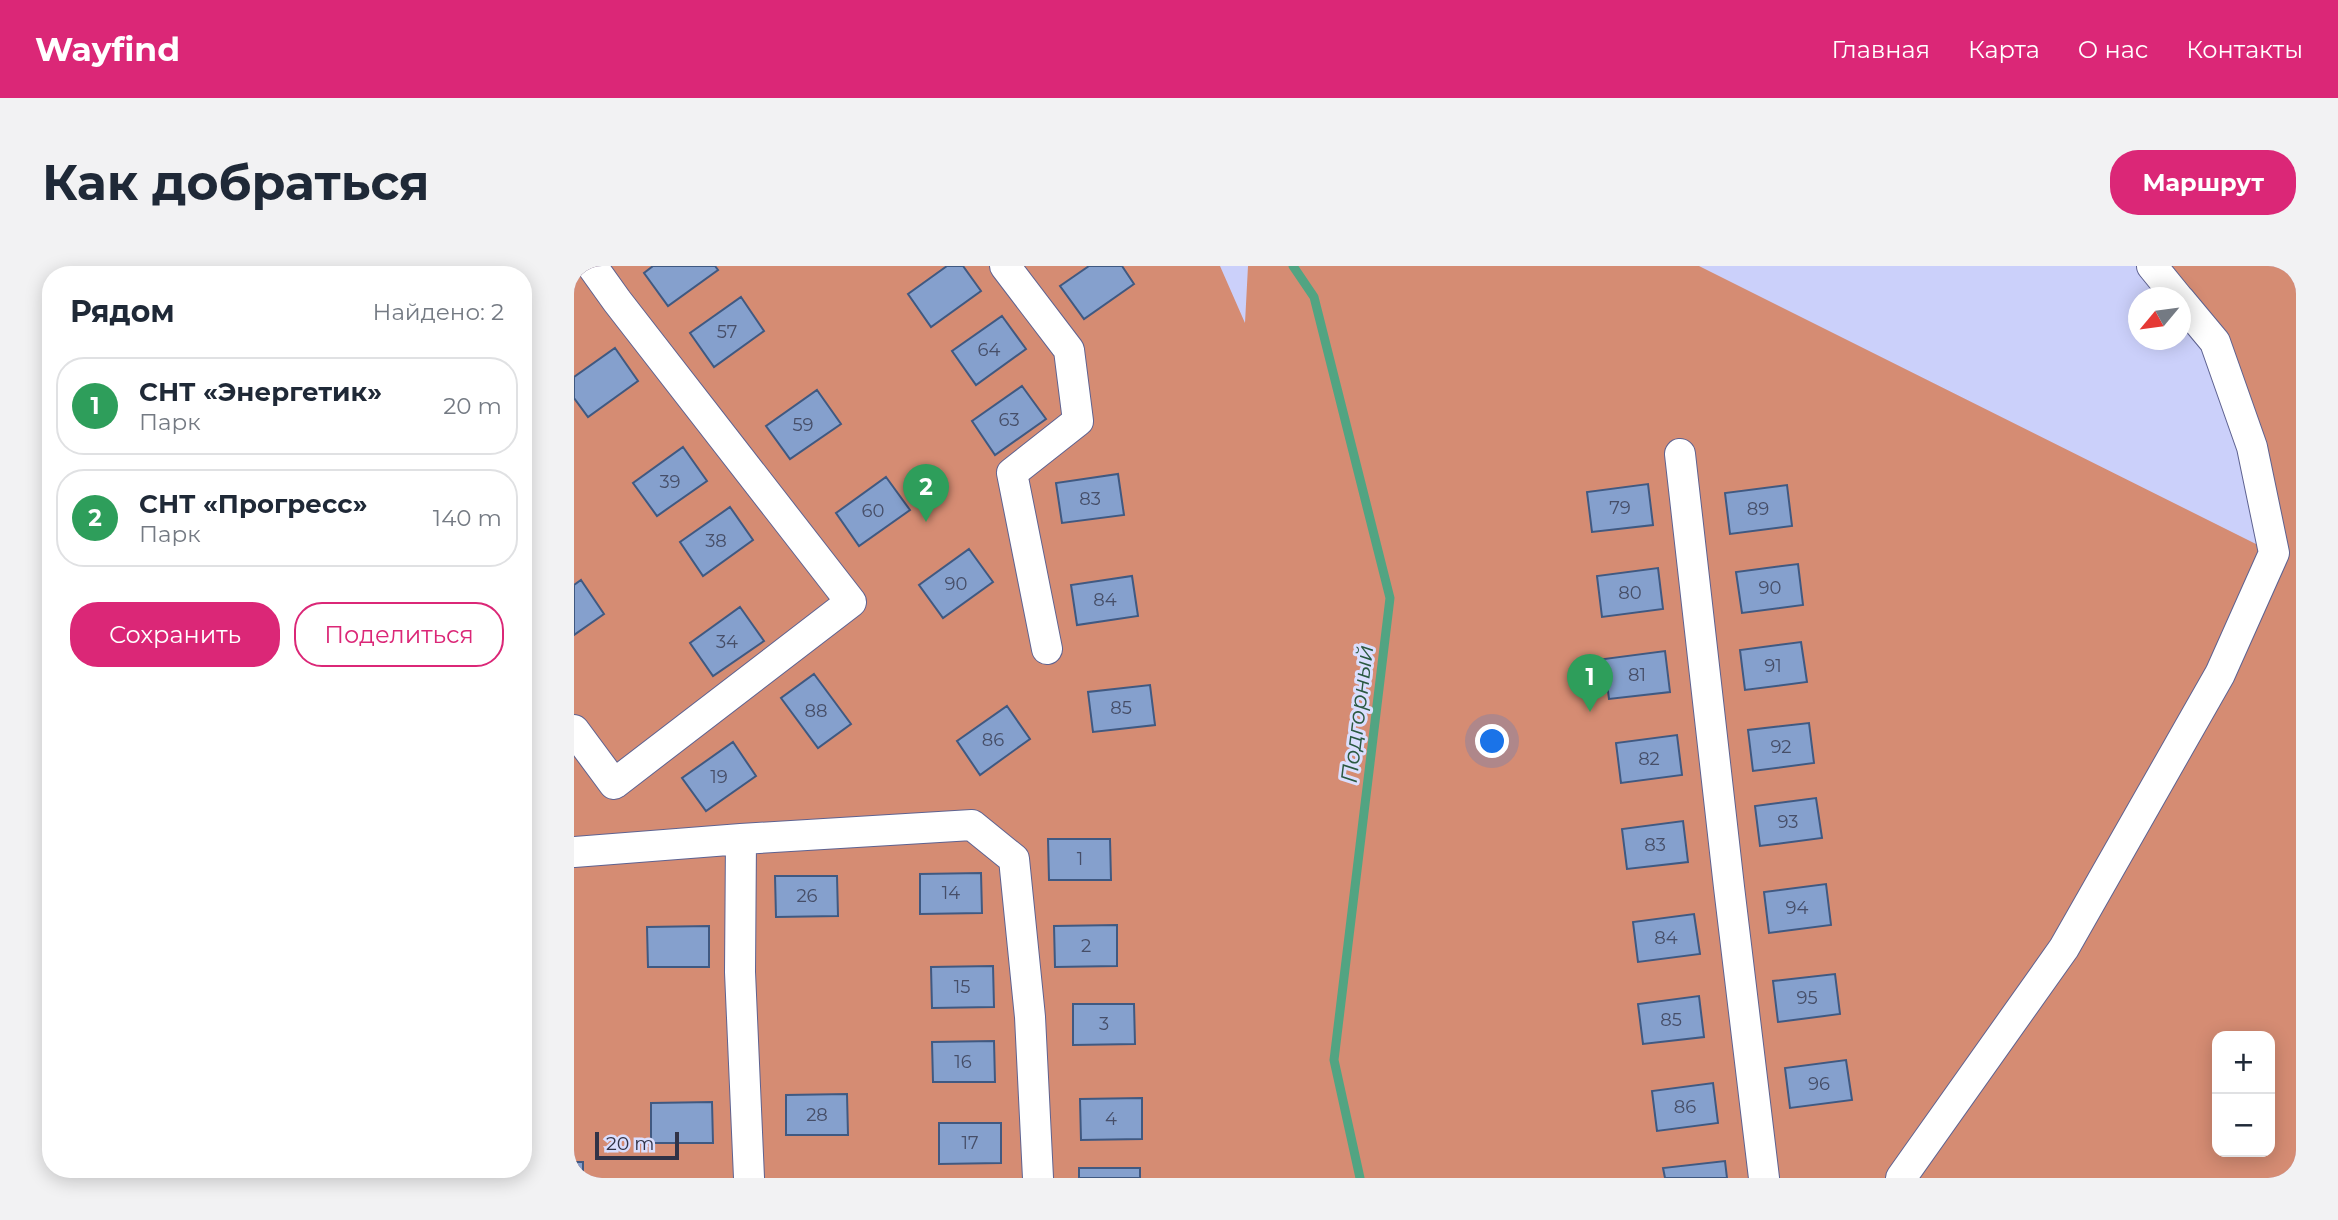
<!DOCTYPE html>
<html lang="ru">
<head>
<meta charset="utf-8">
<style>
	:root { --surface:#fff; --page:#f2f2f3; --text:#1f2937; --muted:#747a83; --line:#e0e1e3; --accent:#db2777 }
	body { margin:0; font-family:Montserrat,sans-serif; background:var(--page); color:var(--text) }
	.controls { position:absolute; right:21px; bottom:21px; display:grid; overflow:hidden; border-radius:14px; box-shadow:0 4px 18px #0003 }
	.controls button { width:63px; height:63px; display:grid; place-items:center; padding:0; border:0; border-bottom:2px solid var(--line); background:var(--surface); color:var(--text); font:35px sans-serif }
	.compass { position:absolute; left:1554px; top:21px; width:63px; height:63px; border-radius:50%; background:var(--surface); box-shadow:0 4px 18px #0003; rotate:241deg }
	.scale { position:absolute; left:21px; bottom:18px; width:84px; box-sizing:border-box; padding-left:7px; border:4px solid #313347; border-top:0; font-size:19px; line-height:24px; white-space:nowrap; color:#313347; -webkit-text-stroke:5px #dadefe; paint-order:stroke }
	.you { position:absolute; left:919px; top:476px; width:24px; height:24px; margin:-18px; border:5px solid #fff; border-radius:50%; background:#1a73e8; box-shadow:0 0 0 10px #1a73e833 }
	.badge { display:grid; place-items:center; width:46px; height:46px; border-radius:50%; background:var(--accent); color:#fff; font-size:23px; font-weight:700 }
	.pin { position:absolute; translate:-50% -58px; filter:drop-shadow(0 2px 4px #0008) }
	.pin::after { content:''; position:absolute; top:37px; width:24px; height:21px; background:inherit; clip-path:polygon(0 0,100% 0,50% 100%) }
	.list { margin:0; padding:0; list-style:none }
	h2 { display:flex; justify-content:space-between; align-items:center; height:91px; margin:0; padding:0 28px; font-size:30px }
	h2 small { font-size:23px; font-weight:400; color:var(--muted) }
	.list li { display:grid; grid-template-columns:46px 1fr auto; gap:21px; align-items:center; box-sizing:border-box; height:98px; margin:0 14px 14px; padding:0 14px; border:2px solid var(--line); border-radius:28px }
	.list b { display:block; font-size:26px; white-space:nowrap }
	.list p { margin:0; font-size:23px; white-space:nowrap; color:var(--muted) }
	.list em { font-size:23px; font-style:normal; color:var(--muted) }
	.actions { display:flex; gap:14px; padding:21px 28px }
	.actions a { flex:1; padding:16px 0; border:2px solid var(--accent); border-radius:28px; text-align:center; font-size:24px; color:var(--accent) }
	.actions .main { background:var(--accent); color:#fff }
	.map { position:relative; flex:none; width:1722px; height:912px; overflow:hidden; border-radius:28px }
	header { display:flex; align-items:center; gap:42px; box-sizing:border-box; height:98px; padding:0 35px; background:var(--accent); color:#fff }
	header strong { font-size:33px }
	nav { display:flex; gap:38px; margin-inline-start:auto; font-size:24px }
	.intro { display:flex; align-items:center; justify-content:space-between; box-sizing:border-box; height:168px; padding:0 42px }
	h1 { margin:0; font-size:49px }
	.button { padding:18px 32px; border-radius:28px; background:var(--accent); color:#fff; font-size:24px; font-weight:700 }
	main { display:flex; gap:42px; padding:0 42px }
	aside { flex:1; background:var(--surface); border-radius:28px; box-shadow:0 4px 18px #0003 }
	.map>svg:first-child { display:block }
	.green { fill:#d58c73; fill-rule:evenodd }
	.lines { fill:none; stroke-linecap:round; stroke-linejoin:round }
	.stream { stroke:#52a482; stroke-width:9 }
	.building { fill:#85a0cd; stroke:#405981; stroke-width:2 }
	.minor-casing { stroke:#5e6290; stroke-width:32 }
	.minor { stroke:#fff; stroke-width:30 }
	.labels { text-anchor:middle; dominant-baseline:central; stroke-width:6; stroke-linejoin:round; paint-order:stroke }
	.number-label { font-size:18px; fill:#464e68 }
	.water-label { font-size:23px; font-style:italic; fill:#2a5941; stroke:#dadefe }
</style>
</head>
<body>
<header>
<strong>Wayfind</strong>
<nav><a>Главная</a><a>Карта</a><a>О нас</a><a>Контакты</a></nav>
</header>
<div class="intro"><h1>Как добраться</h1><a class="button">Маршрут</a></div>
<main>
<aside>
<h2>Рядом<small>Найдено: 2</small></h2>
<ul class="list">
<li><span class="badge" style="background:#2e9e5b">1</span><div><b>СНТ «Энергетик»</b><p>Парк</p></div><em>20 m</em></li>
<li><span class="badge" style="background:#2e9e5b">2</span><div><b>СНТ «Прогресс»</b><p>Парк</p></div><em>140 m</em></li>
</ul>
<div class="actions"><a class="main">Сохранить</a><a>Поделиться</a></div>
</aside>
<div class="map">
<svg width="1722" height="912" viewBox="0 0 1722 912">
	<rect width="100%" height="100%" fill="#cbd0fa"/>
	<!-- green -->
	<path class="green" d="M0 0H646L671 57 674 0H1125L1700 287 1641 76 1578 0H1722V912H0ZM1643 770H1696V886H1643Z"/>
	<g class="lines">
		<!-- stream -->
		<path class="stream" d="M719 0 740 31 816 332 760 794 786 912"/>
	</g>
	<!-- building -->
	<path class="building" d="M79 0H141L144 4 94 40 70 7Z
		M373 0H389L407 25 357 61 334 28Z
		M515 0H548L560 18 510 53 486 20Z
		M167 31 190 65 140 101 116 67Z
		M428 50 452 83 402 119 378 85Z
		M41 82 64 115 14 151 0 132V111Z
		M448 120 472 153 421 189 398 155Z
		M243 124 267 158 216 193 192 160Z
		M109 181 133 215 83 250 59 217Z
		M544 208 550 249 488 257 482 217Z
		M312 211 336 244 285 280 262 247Z
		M1074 218 1079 259 1018 266 1013 226Z
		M1213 219 1218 260 1156 268 1151 227Z
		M156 241 179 274 129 310 106 276Z
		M395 283 419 316 369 352 345 319Z
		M1224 298 1229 339 1168 347 1162 306Z
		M1084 302 1089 343 1028 351 1023 310Z
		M558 310 564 350 503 359 497 319Z
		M7 314 30 348 0 369V319Z
		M166 341 190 375 139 410 116 377Z
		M1227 376 1233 416 1171 424 1166 384Z
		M1091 385 1096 426 1035 433 1030 393Z
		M240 408 277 458 244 482 207 432Z
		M576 419 581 459 519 466 514 426Z
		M433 440 456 473 406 509 383 475Z
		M1235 457 1240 497 1179 505 1174 464Z
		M1103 469 1108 509 1047 517 1042 477Z
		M159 476 182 510 132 545 108 512Z
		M1242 532 1248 572 1186 580 1181 540Z
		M1109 555 1114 596 1053 603 1048 563Z
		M474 573H536L537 614H475Z
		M407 607 408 647 346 648V608Z
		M201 610H263L264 650 202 651Z
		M1252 618 1257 659 1195 667 1190 626Z
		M1120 648 1126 688 1064 696 1059 656Z
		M543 659V700L481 701 480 660Z
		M135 660V701H74L73 661Z
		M419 700 420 741 358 742 357 701Z
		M1261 708 1266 748 1204 756 1199 715Z
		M1125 730 1130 771 1069 778 1064 738Z
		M499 738H560L561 778 499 779Z
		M420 775 421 816H359L358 776Z
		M1272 794 1278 834 1216 842 1211 802Z
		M1139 817 1144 857 1083 865 1078 825Z
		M273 828 274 869H212V829Z
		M568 832V873L507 874 506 833Z
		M138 836 139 877H77V837Z
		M365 857H427V897L365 898Z
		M1151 895 1153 912H1091L1089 902Z
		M0 896H9V912H0Z
		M505 902H566V912H505Z"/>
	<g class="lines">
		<!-- minor casing -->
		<g class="minor-casing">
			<path id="minor" d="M431 0 495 84 504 155 438 207 473 383
				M1578 0 1604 32
				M1106 188 1155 621 1190 912
				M0 464 40 518 277 336 43 35 18 0
				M167 573 166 706 175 912
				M0 586 167 573 398 559 440 593 456 751 464 912
				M1327 912 1490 682 1646 408 1700 287 1678 181 1641 76 1606 34"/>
		</g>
		<!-- minor -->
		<use href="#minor" class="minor"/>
	</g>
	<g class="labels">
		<!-- number labels -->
		<g class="number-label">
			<text x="153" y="66">57</text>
			<text x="415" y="84">64</text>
			<text x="435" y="154">63</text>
			<text x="229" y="159">59</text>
			<text x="96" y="216">39</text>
			<text x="516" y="233">83</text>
			<text x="1046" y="242">79</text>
			<text x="1184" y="243">89</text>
			<text x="299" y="245">60</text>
			<text x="142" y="275">38</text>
			<text x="382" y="318">90</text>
			<text x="1196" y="322">90</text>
			<text x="1056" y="327">80</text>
			<text x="531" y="334">84</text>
			<text x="153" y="376">34</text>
			<text x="1199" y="400">91</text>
			<text x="1063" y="409">81</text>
			<text x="547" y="442">85</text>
			<text x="242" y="445">88</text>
			<text x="419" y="474">86</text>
			<text x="1207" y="481">92</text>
			<text x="1075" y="493">82</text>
			<text x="145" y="511">19</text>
			<text x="1214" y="556">93</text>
			<text x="1081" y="579">83</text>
			<text x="506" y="593">1</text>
			<text x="377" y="627">14</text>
			<text x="233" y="630">26</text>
			<text x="1223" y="642">94</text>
			<text x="1092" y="672">84</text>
			<text x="512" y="680">2</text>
			<text x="388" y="721">15</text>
			<text x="1233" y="732">95</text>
			<text x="1097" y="754">85</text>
			<text x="530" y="758">3</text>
			<text x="389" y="796">16</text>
			<text x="1245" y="818">96</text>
			<text x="1111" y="841">86</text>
			<text x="243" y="849">28</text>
			<text x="537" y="853">4</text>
			<text x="396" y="877">17</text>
		</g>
		<!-- water labels -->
		<g class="water-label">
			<text transform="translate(783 448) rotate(-83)">Подгорный</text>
		</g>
	</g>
</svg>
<div class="controls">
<button>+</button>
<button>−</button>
</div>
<svg class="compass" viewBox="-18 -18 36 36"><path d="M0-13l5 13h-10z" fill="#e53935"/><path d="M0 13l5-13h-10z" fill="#747a83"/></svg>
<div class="scale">20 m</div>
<div class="you"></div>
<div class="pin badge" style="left:1016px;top:446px;background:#2e9e5b">1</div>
<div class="pin badge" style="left:352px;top:256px;background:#2e9e5b">2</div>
</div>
</main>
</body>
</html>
